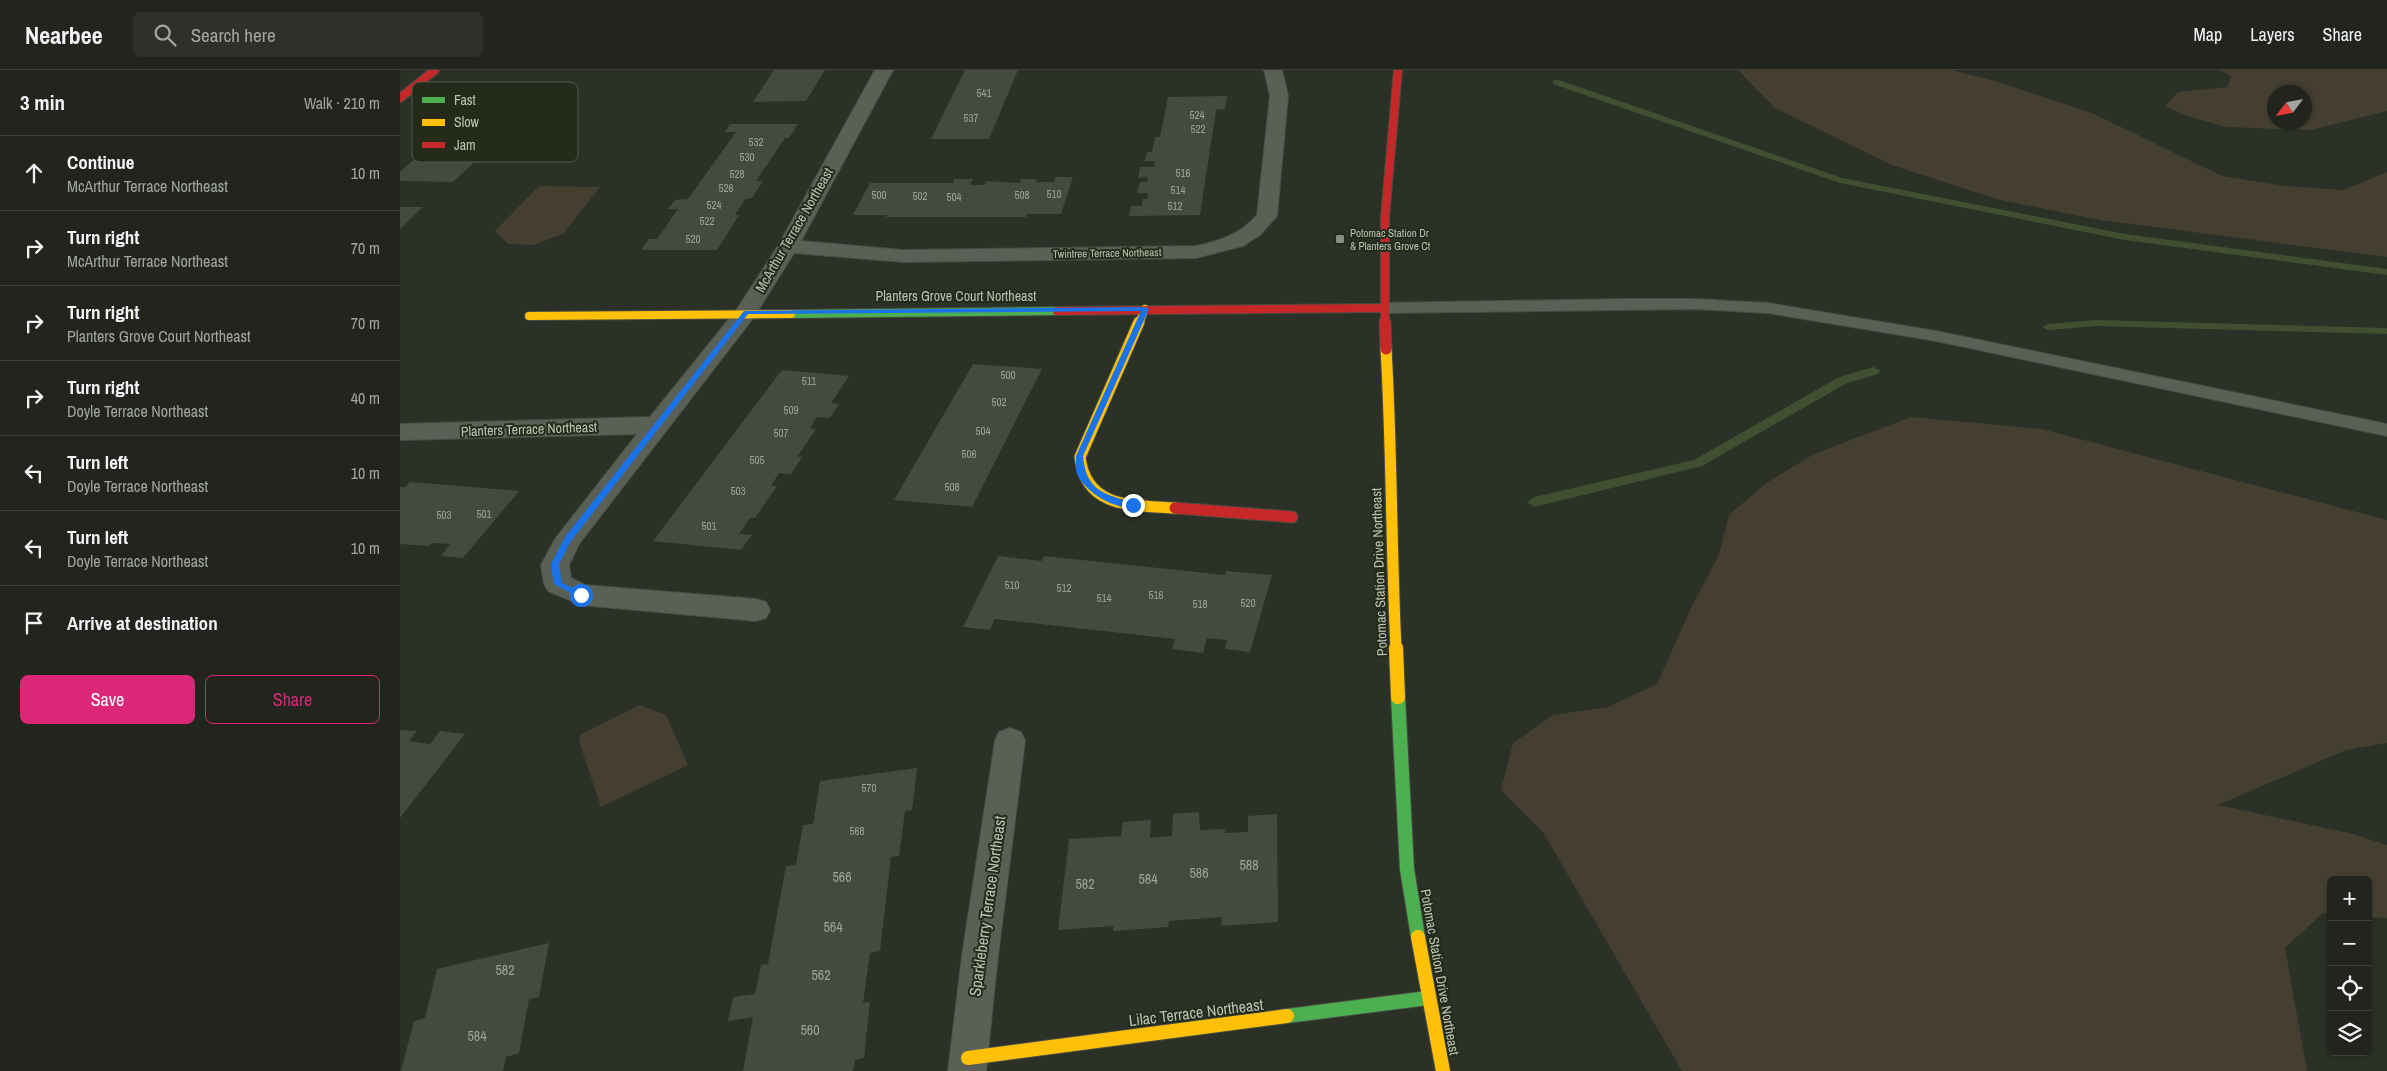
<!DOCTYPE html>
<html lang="en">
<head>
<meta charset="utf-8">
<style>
	:root { --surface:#21251d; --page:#2d312a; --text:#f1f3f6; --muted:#a2a5a4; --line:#3e423b; --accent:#db2777 }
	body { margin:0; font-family:"Archivo Narrow",sans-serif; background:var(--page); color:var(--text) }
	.controls { position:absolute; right:15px; bottom:15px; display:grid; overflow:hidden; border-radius:8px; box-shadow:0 1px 4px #0004 }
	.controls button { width:45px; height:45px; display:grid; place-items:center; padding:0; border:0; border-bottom:1px solid var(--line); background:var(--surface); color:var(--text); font:25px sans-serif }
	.compass { position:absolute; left:1867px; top:15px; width:45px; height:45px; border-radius:50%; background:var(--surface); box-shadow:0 1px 4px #0004; rotate:238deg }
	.stop { position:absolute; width:15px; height:15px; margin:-11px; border:4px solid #1a73e8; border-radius:50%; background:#fff }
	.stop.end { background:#1a73e8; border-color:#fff; box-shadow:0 1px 5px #0008 }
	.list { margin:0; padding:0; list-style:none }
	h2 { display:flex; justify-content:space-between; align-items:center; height:65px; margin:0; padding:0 20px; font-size:21px }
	h2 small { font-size:16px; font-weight:400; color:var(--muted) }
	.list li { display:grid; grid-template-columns:32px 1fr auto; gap:15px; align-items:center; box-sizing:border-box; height:75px; padding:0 20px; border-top:1px solid var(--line) }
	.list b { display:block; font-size:19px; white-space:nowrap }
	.list p { margin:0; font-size:16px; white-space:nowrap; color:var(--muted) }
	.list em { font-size:16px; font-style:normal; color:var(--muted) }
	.actions { display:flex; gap:10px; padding:15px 20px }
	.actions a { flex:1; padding:11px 0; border:1px solid var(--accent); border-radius:8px; text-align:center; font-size:18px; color:var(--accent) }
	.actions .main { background:var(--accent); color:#fff }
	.icon { flex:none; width:28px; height:28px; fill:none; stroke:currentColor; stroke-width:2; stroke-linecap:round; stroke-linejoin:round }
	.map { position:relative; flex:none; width:1987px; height:1001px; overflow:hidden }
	header { display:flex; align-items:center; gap:30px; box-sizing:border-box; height:70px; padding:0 25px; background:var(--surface); border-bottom:1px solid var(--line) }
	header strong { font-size:24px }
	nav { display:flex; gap:28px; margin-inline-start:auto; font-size:18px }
	.search { width:350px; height:45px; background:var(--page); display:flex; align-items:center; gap:12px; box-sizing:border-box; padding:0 18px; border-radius:8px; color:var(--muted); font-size:19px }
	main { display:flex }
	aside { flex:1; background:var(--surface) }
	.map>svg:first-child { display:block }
	.green { fill:#443f31; fill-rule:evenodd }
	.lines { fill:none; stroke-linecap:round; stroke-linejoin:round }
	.stream { fill:#414f31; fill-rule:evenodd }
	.building { fill:#454a41 }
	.lane-casing { stroke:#484c44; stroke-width:2 }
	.street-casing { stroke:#484c44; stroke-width:2 }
	.fast-far1-casing { stroke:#484c44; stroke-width:10 }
	.fast-casing { stroke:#484c44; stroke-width:16 }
	.slow-far2-casing { stroke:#484c44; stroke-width:10 }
	.slow-far1-casing { stroke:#484c44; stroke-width:13 }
	.slow-casing { stroke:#484c44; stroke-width:16 }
	.jam-far1-casing { stroke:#484c44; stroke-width:10 }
	.jam-casing { stroke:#484c44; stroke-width:13 }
	.lane { fill:#5b6056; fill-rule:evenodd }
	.street { fill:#5b6056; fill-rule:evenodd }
	.fast-far1 { stroke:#4caf50; stroke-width:8 }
	.fast { stroke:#4caf50; stroke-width:14 }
	.slow-far2 { stroke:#ffc107; stroke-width:8 }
	.slow-far1 { stroke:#ffc107; stroke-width:11 }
	.slow { stroke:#ffc107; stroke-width:14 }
	.jam-far1 { stroke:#c62828; stroke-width:8 }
	.jam { stroke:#c62828; stroke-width:11 }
	.route { fill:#1a73e8 }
	.poi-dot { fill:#888f81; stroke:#242b1b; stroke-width:2 }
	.labels { text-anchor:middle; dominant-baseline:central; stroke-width:4; stroke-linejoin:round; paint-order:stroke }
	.number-label { font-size:11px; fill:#9da495 }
	.far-poi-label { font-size:11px; fill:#bac2b1; stroke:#242b1b; text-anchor:start }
	.far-street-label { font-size:11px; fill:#bac2b1; stroke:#242b1b }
	.street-label { font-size:14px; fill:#bac2b1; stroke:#242b1b }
	.near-number-label { font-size:14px; fill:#9da495 }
	.near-street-label { font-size:16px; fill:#bac2b1; stroke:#242b1b }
	.key { fill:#242b1b; stroke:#515848; stroke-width:1 }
	.key-label { font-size:14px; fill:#bac2b1 }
</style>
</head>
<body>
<header>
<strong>Nearbee</strong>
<div class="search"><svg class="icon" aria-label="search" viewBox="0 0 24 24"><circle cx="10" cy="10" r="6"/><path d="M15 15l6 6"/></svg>Search here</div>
<nav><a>Map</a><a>Layers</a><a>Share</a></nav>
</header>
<main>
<aside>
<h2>3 min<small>Walk · 210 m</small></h2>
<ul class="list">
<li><svg class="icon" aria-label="ahead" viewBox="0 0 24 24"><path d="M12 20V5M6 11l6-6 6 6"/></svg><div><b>Continue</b><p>McArthur Terrace Northeast</p></div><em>10 m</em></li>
<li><svg class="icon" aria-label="right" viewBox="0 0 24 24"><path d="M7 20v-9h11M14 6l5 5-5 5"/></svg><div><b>Turn right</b><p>McArthur Terrace Northeast</p></div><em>70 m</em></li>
<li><svg class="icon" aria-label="right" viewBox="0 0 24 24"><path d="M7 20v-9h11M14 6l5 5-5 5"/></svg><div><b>Turn right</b><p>Planters Grove Court Northeast</p></div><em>70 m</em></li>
<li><svg class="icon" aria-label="right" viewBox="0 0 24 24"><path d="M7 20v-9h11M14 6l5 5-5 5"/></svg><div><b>Turn right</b><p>Doyle Terrace Northeast</p></div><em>40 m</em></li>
<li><svg class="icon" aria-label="left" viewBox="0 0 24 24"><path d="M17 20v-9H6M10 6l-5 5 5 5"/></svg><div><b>Turn left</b><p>Doyle Terrace Northeast</p></div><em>10 m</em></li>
<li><svg class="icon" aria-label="left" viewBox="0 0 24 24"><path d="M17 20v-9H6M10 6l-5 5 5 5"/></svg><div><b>Turn left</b><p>Doyle Terrace Northeast</p></div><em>10 m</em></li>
<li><svg class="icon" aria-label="arrive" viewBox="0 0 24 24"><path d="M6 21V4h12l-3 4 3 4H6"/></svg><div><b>Arrive at destination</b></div></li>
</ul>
<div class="actions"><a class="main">Save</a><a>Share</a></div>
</aside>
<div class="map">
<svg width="1987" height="1001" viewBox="0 0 1987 1001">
	<rect width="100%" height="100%" fill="#2c3127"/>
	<!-- green -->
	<path class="green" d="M1338 0H1551L1592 10 1692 43 1822 106 1885 116 1944 120 1987 102V187L1700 150 1596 129 1492 95 1375 38Z
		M1821 0H1987V41L1911 60 1826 57 1784 45 1765 36 1778 22 1827 17 1831 7ZM1904 22V52H1874V22Z
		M139 116 200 117 163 164 133 175 108 174 95 161Z
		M1511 347 1642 359 1987 450V673L1946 680 1818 735 1953 764 1987 775V848L1968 847V810H1931V844L1923 843 1885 878 1907 1001H1282L1143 762 1101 720 1113 673 1153 645 1208 637 1257 614 1291 538 1319 485 1329 445 1366 413 1414 384Z
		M240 635 266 645 288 695 201 737 179 671 181 664Z"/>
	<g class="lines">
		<!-- stream -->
		<path class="stream" d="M1153 10H1159L1442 108 1725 164 1987 199V205L1725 170 1440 113 1153 14Z
			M1697 250 1987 258V264L1697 256 1648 260 1642 257 1648 254Z
			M1474 297 1480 301 1478 304 1447 313 1302 396 1134 437 1127 432 1134 427 1294 390 1439 307Z"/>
	</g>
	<!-- building -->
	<path class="building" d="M374 0H425L406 31 353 32Z
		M565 0H618L589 69H531Z
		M88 24 144 26 53 112 0 111V102Z
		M827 26 825 39 816 40 800 145 729 146 731 136H742L743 129H747L748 123H737L740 112H747L748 107 738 108 740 97H754L755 91H745L747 82H752L755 67H760L768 27Z
		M330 54H398L389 68H385L356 111H363L352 128 345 129 335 145H339L317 180H241L249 169H257L278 139H268L275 130 288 129 336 62H325Z
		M655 107H673L661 144H627L626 147H486L487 145H453L470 113H553L554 109H573L570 115H585L586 111 620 113 621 109H637L636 112H654Z
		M0 137H23L0 159Z
		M573 294 642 299 572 437 494 430Z
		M382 300 449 306 431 333 439 334 430 348 417 347 410 358 416 359 397 387H402L391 404 379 403 371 416H377L355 448H350L339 464 352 465 341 480 253 471Z
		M10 412 119 421 63 488 41 486 50 474 32 473 29 476 0 474V417H5Z
		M598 486 642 491 644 486 825 505 826 501 872 505 850 582 825 579 827 570 807 568 803 583 772 579 775 569 595 549 590 560 563 557Z
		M0 660 17 661 9 671 30 674 40 661 65 664 0 748Z
		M517 698 512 740 505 741 499 786 491 787 480 881 470 883 463 933 470 932 464 988 455 990 453 1001H343L353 947 328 951 333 927 355 924 361 895 368 894 386 796 396 795 403 755 413 754 420 711Z
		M799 742 800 760 826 759 825 763 848 762V746L877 744 878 852 821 856 822 847 769 851 768 857 713 861V856L658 860 669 769 721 766 723 752 751 750 750 768 772 766 773 744Z
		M149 873 139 927 129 929 119 983 106 987 103 1001H1L14 951 25 948 37 899Z"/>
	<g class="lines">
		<!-- lane casing -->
		<g class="lane-casing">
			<path id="lane" d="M1222 229H1295L1368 233 1536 261 1987 354V366L1536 271 1368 243 1295 239 983 243 977 241 975 238 977 235 983 233Z"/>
		</g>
		<!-- street casing -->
		<g class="street-casing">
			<path id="street" d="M475 0H493L401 171 503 180 796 176C820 171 841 164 857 145L870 26 864 0H882L888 26 877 146 860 165 843 176 796 188 503 192 394 183 354 247 179 474 169 495 171 508 185 515 356 529 366 532 370 540 366 548 356 551 181 535 148 521 144 514 141 495 155 469 237 364 0 370V354L250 347 337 239 378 176Z
				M610 658 621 662 625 671 598 886 586 1001H548L562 886 595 671 599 662Z"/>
		</g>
		<!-- fast-far1 casing -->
		<g class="fast-far1-casing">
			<path id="fast-far1" d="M391 244 657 241"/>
		</g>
		<!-- fast casing -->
		<g class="fast-casing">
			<path id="fast" d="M998 627 1007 799 1018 867
				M887 946 1028 928"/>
		</g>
		<!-- slow-far2 casing -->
		<g class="slow-far2-casing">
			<path id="slow-far2" d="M129 246 391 244
				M739 253 745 239"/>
		</g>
		<!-- slow-far1 casing -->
		<g class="slow-far1-casing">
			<path id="slow-far1" d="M739 252 680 387C686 439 733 435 775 438
				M986 279C992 379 991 479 996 579"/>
		</g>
		<!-- slow casing -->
		<g class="slow-casing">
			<path id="slow" d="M996 578 998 627
				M1018 867 1043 1001
				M568 988 887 946"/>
		</g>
		<!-- jam-far1 casing -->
		<g class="jam-far1-casing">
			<path id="jam-far1" d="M0 28 35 0
				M657 241 983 238
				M985 253V147L998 0"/>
		</g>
		<!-- jam casing -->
		<g class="jam-casing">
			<path id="jam" d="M985 252 986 279
				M775 438 892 447"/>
		</g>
		<!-- lane -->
		<use href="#lane" class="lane"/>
		<!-- street -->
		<use href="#street" class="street"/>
		<!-- fast-far1 -->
		<use href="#fast-far1" class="fast-far1"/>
		<!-- fast -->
		<use href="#fast" class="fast"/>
		<!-- slow-far2 -->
		<use href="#slow-far2" class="slow-far2"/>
		<!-- slow-far1 -->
		<use href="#slow-far1" class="slow-far1"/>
		<!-- slow -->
		<use href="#slow" class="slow"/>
		<!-- jam-far1 -->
		<use href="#jam-far1" class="jam-far1"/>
		<!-- jam -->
		<use href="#jam" class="jam"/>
	</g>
	<!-- route -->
	<path class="route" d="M745 237 749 239 683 386C686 422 706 425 736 433V437C715 440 688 424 678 406 675 401 676 393 676 386L741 241 348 244 171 471 159 494 162 513 184 523V527H178L154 514 151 494 165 467 344 241Z"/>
	<!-- markers -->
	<rect class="poi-dot" x="935" y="164" width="10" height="10" rx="2.5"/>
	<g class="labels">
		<!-- number labels -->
		<g class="number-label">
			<text x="584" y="23">541</text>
			<text x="797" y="45">524</text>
			<text x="571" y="48">537</text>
			<text x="798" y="59">522</text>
			<text x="356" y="72">532</text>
			<text x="347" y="87">530</text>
			<text x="783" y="103">516</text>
			<text x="337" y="104">528</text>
			<text x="326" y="118">526</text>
			<text x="778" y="120">514</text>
			<text x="654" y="124">510</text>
			<text x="479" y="125">500</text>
			<text x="622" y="125">508</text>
			<text x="520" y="126">502</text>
			<text x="554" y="127">504</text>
			<text x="314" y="135">524</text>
			<text x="775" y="136">512</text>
			<text x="307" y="151">522</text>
			<text x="293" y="169">520</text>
			<text x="608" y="305">500</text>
			<text x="409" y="311">511</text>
			<text x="599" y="332">502</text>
			<text x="391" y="340">509</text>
			<text x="583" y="361">504</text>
			<text x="381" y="363">507</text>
			<text x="569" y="384">506</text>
			<text x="357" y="390">505</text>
			<text x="552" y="417">508</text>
			<text x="338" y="421">503</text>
			<text x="84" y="444">501</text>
			<text x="44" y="445">503</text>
			<text x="309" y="456">501</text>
			<text x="612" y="515">510</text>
			<text x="664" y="518">512</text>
			<text x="756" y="525">516</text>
			<text x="704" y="528">514</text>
			<text x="848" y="533">520</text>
			<text x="800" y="534">518</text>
			<text x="469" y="718">570</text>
			<text x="457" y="761">568</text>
		</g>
		<!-- far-poi labels -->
		<g class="far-poi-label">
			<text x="950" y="163">Potomac Station Dr<tspan x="950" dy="13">&amp; Planters Grove Ct</tspan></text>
		</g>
		<!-- far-street labels -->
		<g class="far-street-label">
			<text transform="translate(707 183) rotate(-1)">Twintree Terrace Northeast</text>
		</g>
		<!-- street labels -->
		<g class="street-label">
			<text transform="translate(394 160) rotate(-60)">McArthur Terrace Northeast</text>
			<text x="556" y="226">Planters Grove Court Northeast</text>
			<text transform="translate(129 359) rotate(-2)">Planters Terrace Northeast</text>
			<text transform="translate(979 502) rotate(-92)">Potomac Station Drive Northeast</text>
			<text transform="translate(1040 902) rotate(80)">Potomac Station Drive Northeast</text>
		</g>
		<!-- near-number labels -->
		<g class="near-number-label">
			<text x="849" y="795">588</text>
			<text x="799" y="803">586</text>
			<text x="442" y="807">566</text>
			<text x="748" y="809">584</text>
			<text x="685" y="814">582</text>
			<text x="433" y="857">564</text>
			<text x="105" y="900">582</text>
			<text x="421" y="905">562</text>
			<text x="410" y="960">560</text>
			<text x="77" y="966">584</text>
		</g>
		<!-- near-street labels -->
		<g class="near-street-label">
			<text transform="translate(587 836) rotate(-82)">Sparkleberry Terrace Northeast</text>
			<text transform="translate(796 942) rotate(-7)">Lilac Terrace Northeast</text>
		</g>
	</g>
	<!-- legend -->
	<rect x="12" y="12" width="166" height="80" rx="8" class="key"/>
	<rect x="22" y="27" width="23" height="6" fill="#4caf50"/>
	<rect x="22" y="49" width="23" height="7" fill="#ffc107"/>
	<rect x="22" y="72" width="23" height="6" fill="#c62828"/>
	<g class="key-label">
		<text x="54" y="35">Fast</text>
		<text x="54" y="57">Slow</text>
		<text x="54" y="80">Jam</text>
	</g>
</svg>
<div class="controls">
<button>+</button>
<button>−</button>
<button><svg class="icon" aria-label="locate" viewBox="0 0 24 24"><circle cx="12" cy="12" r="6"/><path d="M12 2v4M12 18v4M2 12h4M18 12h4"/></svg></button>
<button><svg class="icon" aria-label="layers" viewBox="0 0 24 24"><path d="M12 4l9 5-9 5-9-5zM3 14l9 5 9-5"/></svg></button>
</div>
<svg class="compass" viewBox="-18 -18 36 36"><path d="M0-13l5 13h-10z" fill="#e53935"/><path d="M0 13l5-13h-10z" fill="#a2a5a4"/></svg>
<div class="stop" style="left:181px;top:525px"></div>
<div class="stop end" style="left:733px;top:435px"></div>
</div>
</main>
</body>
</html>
